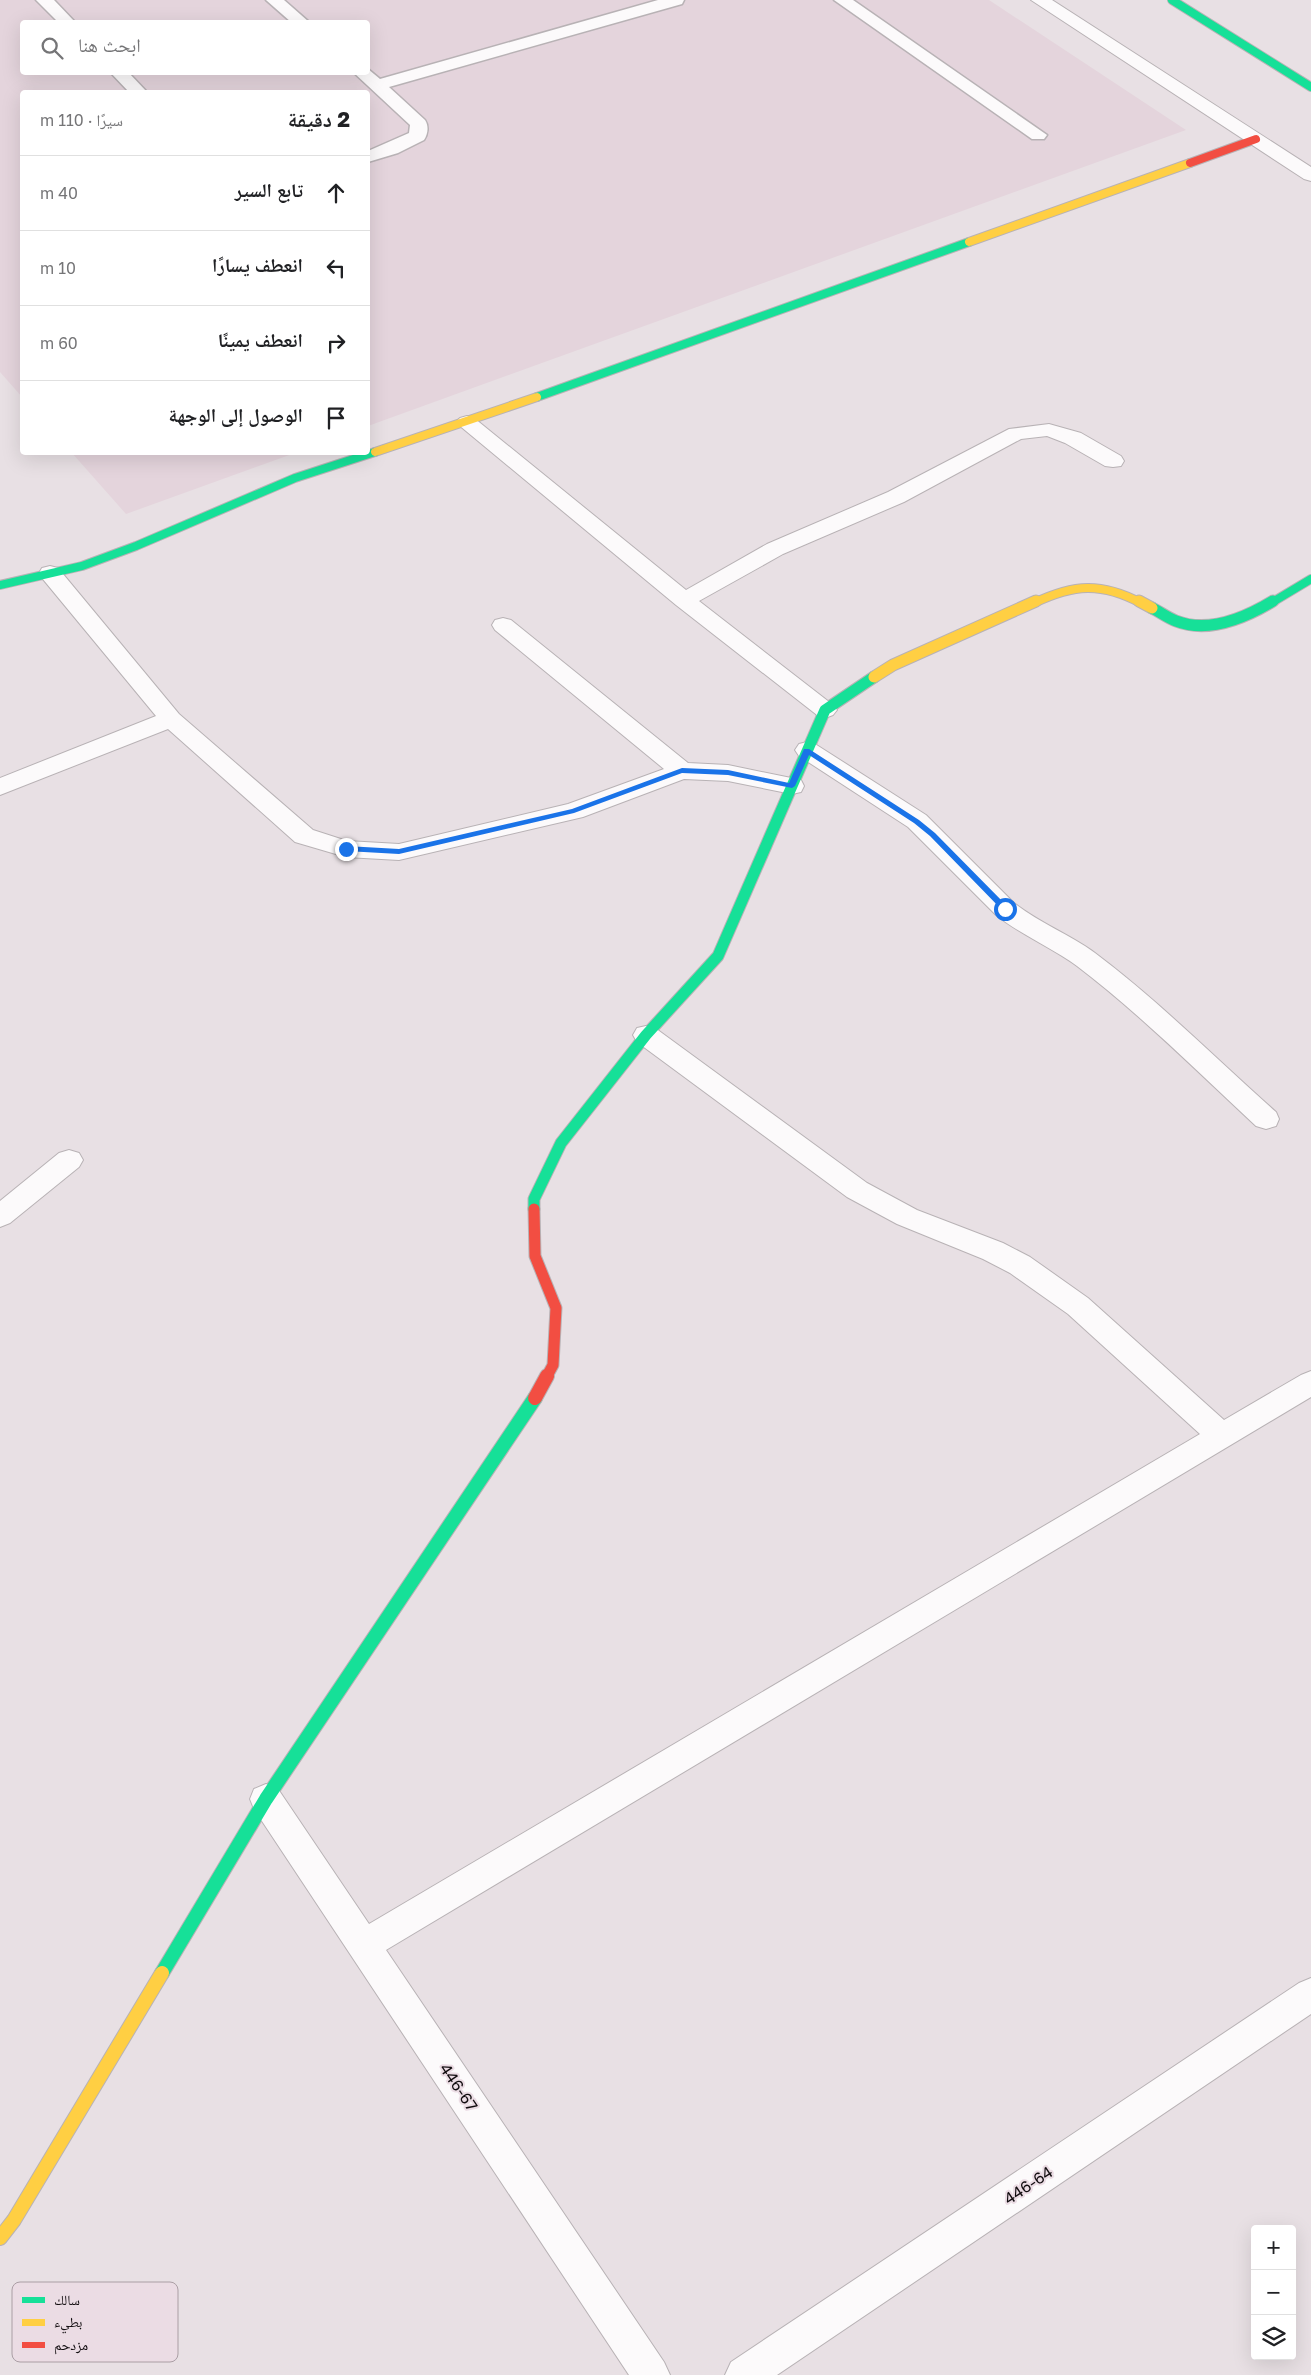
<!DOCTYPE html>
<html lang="ar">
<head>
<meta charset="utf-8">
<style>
	:root { --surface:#fff; --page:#f2f2f2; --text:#202124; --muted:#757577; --line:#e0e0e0 }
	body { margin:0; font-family:"Golos Text","Noto Naskh Arabic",sans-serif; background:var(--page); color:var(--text); direction:rtl }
	.controls { position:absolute; right:15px; bottom:15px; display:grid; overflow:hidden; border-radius:5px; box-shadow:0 5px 20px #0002 }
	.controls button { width:45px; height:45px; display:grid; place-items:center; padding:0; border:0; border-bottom:1px solid var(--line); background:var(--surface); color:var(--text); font:25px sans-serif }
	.stop { position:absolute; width:15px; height:15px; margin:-11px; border:4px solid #1a73e8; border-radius:50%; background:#fff }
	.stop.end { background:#1a73e8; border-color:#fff; box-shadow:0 1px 5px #0008 }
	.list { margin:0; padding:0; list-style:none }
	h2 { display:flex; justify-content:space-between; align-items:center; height:65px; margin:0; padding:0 20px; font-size:21px }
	h2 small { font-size:16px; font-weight:400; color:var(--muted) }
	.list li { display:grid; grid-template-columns:32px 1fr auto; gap:15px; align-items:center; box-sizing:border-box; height:75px; padding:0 20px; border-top:1px solid var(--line) }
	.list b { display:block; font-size:19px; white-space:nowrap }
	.list em { font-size:16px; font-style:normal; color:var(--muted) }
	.icon { flex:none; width:28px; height:28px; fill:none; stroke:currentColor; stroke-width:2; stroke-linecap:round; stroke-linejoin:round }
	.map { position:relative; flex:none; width:1311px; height:2375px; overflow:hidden; direction:ltr }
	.search { position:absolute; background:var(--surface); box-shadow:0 5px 20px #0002; left:20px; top:20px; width:350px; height:55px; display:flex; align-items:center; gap:12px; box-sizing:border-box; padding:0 18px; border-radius:5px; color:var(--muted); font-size:19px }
	.panel { position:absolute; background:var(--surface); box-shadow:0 5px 20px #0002; left:20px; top:90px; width:350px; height:365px; border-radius:5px; direction:rtl }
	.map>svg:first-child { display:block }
	.built { fill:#e4d4dc; fill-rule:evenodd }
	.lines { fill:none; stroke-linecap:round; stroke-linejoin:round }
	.lane-casing { stroke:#b8b2b5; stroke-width:3 }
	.street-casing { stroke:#b8b2b5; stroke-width:2 }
	.fast-far2-casing { stroke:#b8b2b5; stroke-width:10 }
	.fast-far1-casing { stroke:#b8b2b5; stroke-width:13 }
	.fast-casing { stroke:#b8b2b5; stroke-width:16 }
	.slow-far2-casing { stroke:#b8b2b5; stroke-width:10 }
	.slow-far1-casing { stroke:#b8b2b5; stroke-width:13 }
	.slow-casing { stroke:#b8b2b5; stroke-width:16 }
	.jam-far2-casing { stroke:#b8b2b5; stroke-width:10 }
	.jam-far1-casing { stroke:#b8b2b5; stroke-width:13 }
	.jam-casing { stroke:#b8b2b5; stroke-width:16 }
	.lane { fill:#fcfafb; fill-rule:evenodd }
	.street { fill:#fcfafb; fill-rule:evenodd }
	.fast-far2 { stroke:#16e098; stroke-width:8 }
	.fast-far1 { stroke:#16e098; stroke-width:11 }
	.fast { stroke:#16e098; stroke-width:14 }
	.slow-far2 { stroke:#ffcf43; stroke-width:8 }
	.slow-far1 { stroke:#ffcf43; stroke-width:11 }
	.slow { stroke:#ffcf43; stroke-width:14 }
	.jam-far2 { stroke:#f24e42; stroke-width:8 }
	.jam-far1 { stroke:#f24e42; stroke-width:11 }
	.jam { stroke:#f24e42; stroke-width:14 }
	.route { fill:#1a73e8 }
	.labels { text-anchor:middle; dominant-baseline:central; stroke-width:4; stroke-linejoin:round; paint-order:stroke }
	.near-street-label { font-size:16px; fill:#120d10; stroke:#ebdce4 }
	.key { fill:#ebdce4; stroke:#aa9ea4; stroke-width:1 }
	.key-label { font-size:14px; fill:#120d10 }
</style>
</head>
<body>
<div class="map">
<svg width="1311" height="2375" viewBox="0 0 1311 2375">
	<rect width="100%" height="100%" fill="#e8e0e4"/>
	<!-- built -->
	<path class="built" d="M0 0H989L1186 130 368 426V92H22V397L0 372ZM22 22H368V72H22Z
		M72 453H295L126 514Z"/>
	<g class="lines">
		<!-- lane casing -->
		<g class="lane-casing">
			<path id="lane" d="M36 0H54L75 22H58Z
				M266 0H284L309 22H291Z
				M658 0H684L682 4 389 87 425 120C429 126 428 134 424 140L398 153 368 162V151L409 133 410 125 353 72H368V69L380 79Z
				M834 0H853L1047 135 1044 139H1032Z
				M110 72H128L147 92H129Z"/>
		</g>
		<!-- street casing -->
		<g class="street-casing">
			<path id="street" d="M1031 0H1052L1311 167V181L1304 179Z
				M467 416 474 418 686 590 767 544 888 492 1009 429 1049 424 1056 426 1081 433 1121 456 1124 461 1121 466 1113 467 1105 466 1065 443 1047 436 1021 439 904 502 783 554 699 601 833 705 837 710 833 715 825 718 817 715 676 605 460 426 456 422 460 418Z
				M50 566 58 568 179 714 313 830 347 841 399 844 568 804 664 769 495 630 492 625 495 620 503 618 511 620 688 763 728 765 801 780 804 786 801 792 792 794 728 781 684 779 583 817 399 860 346 857 295 842 168 729 0 795V778L156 716 42 578 39 573 42 568Z
				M807 742 815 744 926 815 1014 903C1039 923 1069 934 1095 953 1159 1001 1216 1059 1276 1112L1279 1119 1276 1126 1266 1129 1256 1126C1198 1072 1140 1014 1077 966 1051 947 1021 935 996 915L908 827 799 756 795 750 799 744Z
				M646 1026 655 1028 867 1183 917 1210 1003 1243 1030 1257 1088 1298 1224 1420 1301 1375 1311 1371V1397L386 1950 664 2362 670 2375H629L254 1809 250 1799 254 1789 266 1784 278 1789 369 1924 1200 1434 1068 1314 1010 1273 983 1259 897 1224 847 1197 637 1042 633 1035 637 1028Z
				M69 1150 79 1153 83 1160 79 1167 10 1223 0 1227V1201L59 1153Z
				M1311 1978V2014L777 2375H725L731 2362 1299 1983Z"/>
		</g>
		<!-- fast-far2 casing -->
		<g class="fast-far2-casing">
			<path id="fast-far2" d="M1172 0 1311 87
				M537 397 969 242
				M0 585 82 566 136 546 295 478 375 452
				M1271 603 1311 579"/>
		</g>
		<!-- fast-far1 casing -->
		<g class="fast-far1-casing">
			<path id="fast-far1" d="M1152 608C1160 612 1168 618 1176 621 1209 634 1245 618 1273 601
				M534 1209V1199L561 1143 646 1035 718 956 825 710 874 677"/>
		</g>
		<!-- fast casing -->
		<g class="fast-casing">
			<path id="fast" d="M162 1973 266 1799 535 1398"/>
		</g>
		<!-- slow-far2 casing -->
		<g class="slow-far2-casing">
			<path id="slow-far2" d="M969 242 1190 163
				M375 452 537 397
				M1034 603C1074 584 1101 582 1141 603"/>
		</g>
		<!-- slow-far1 casing -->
		<g class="slow-far1-casing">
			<path id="slow-far1" d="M1139 601 1152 608
				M874 677 893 665 1036 601"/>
		</g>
		<!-- slow casing -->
		<g class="slow-casing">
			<path id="slow" d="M0 2238 14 2220 162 1973"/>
		</g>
		<!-- jam-far2 casing -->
		<g class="jam-far2-casing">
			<path id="jam-far2" d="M1190 163 1256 139"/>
		</g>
		<!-- jam-far1 casing -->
		<g class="jam-far1-casing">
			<path id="jam-far1" d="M534 1209 535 1256 556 1308 553 1365 546 1378"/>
		</g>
		<!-- jam casing -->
		<g class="jam-casing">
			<path id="jam" d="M535 1398 547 1376"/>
		</g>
		<!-- lane -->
		<use href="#lane" class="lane"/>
		<!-- street -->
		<use href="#street" class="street"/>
		<!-- fast-far2 -->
		<use href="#fast-far2" class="fast-far2"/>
		<!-- fast-far1 -->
		<use href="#fast-far1" class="fast-far1"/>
		<!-- fast -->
		<use href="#fast" class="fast"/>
		<!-- slow-far2 -->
		<use href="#slow-far2" class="slow-far2"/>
		<!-- slow-far1 -->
		<use href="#slow-far1" class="slow-far1"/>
		<!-- slow -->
		<use href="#slow" class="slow"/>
		<!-- jam-far2 -->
		<use href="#jam-far2" class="jam-far2"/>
		<!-- jam-far1 -->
		<use href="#jam-far1" class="jam-far1"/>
		<!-- jam -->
		<use href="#jam" class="jam"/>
	</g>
	<!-- route -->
	<path class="route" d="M804 749H809L919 820 935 833 1008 907V911H1003L930 836 914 823 809 755 795 786 792 788 728 775 682 773 574 813 399 854 346 851 342 849 346 846 399 849 572 809 682 768 728 770 789 783Z"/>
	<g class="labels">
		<!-- near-street labels -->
		<g class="near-street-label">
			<text transform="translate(459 2087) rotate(56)">446-67</text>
			<text transform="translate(1028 2185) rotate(-34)">446-64</text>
		</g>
	</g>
	<!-- legend -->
	<rect x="12" y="2282" width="166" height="80" rx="8" class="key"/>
	<rect x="22" y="2297" width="23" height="6" fill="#16e098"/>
	<rect x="22" y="2319" width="23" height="7" fill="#ffcf43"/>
	<rect x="22" y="2342" width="23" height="6" fill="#f24e42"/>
	<g class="key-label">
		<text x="54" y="2305">سالك</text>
		<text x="54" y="2327">بطيء</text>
		<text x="54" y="2350">مزدحم</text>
	</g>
</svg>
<div class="controls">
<button>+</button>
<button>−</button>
<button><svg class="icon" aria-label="layers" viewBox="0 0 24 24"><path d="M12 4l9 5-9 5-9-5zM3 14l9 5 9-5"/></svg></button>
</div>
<div class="stop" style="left:1005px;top:909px"></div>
<div class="stop end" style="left:346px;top:849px"></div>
<div class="search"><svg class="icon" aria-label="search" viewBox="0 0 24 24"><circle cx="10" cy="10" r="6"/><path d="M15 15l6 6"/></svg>ابحث هنا</div>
<section class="panel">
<h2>2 دقيقة<small>سيرًا · 110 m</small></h2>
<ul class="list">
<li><svg class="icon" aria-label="ahead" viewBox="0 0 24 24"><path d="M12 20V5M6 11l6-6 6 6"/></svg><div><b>تابع السير</b></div><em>40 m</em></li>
<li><svg class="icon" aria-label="left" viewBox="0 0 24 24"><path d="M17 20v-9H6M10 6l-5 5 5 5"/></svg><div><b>انعطف يسارًا</b></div><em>10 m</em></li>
<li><svg class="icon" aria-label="right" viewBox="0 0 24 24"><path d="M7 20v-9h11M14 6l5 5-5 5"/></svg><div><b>انعطف يمينًا</b></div><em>60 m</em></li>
<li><svg class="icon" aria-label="arrive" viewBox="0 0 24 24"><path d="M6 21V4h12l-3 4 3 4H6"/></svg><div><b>الوصول إلى الوجهة</b></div></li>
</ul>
</section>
</div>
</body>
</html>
